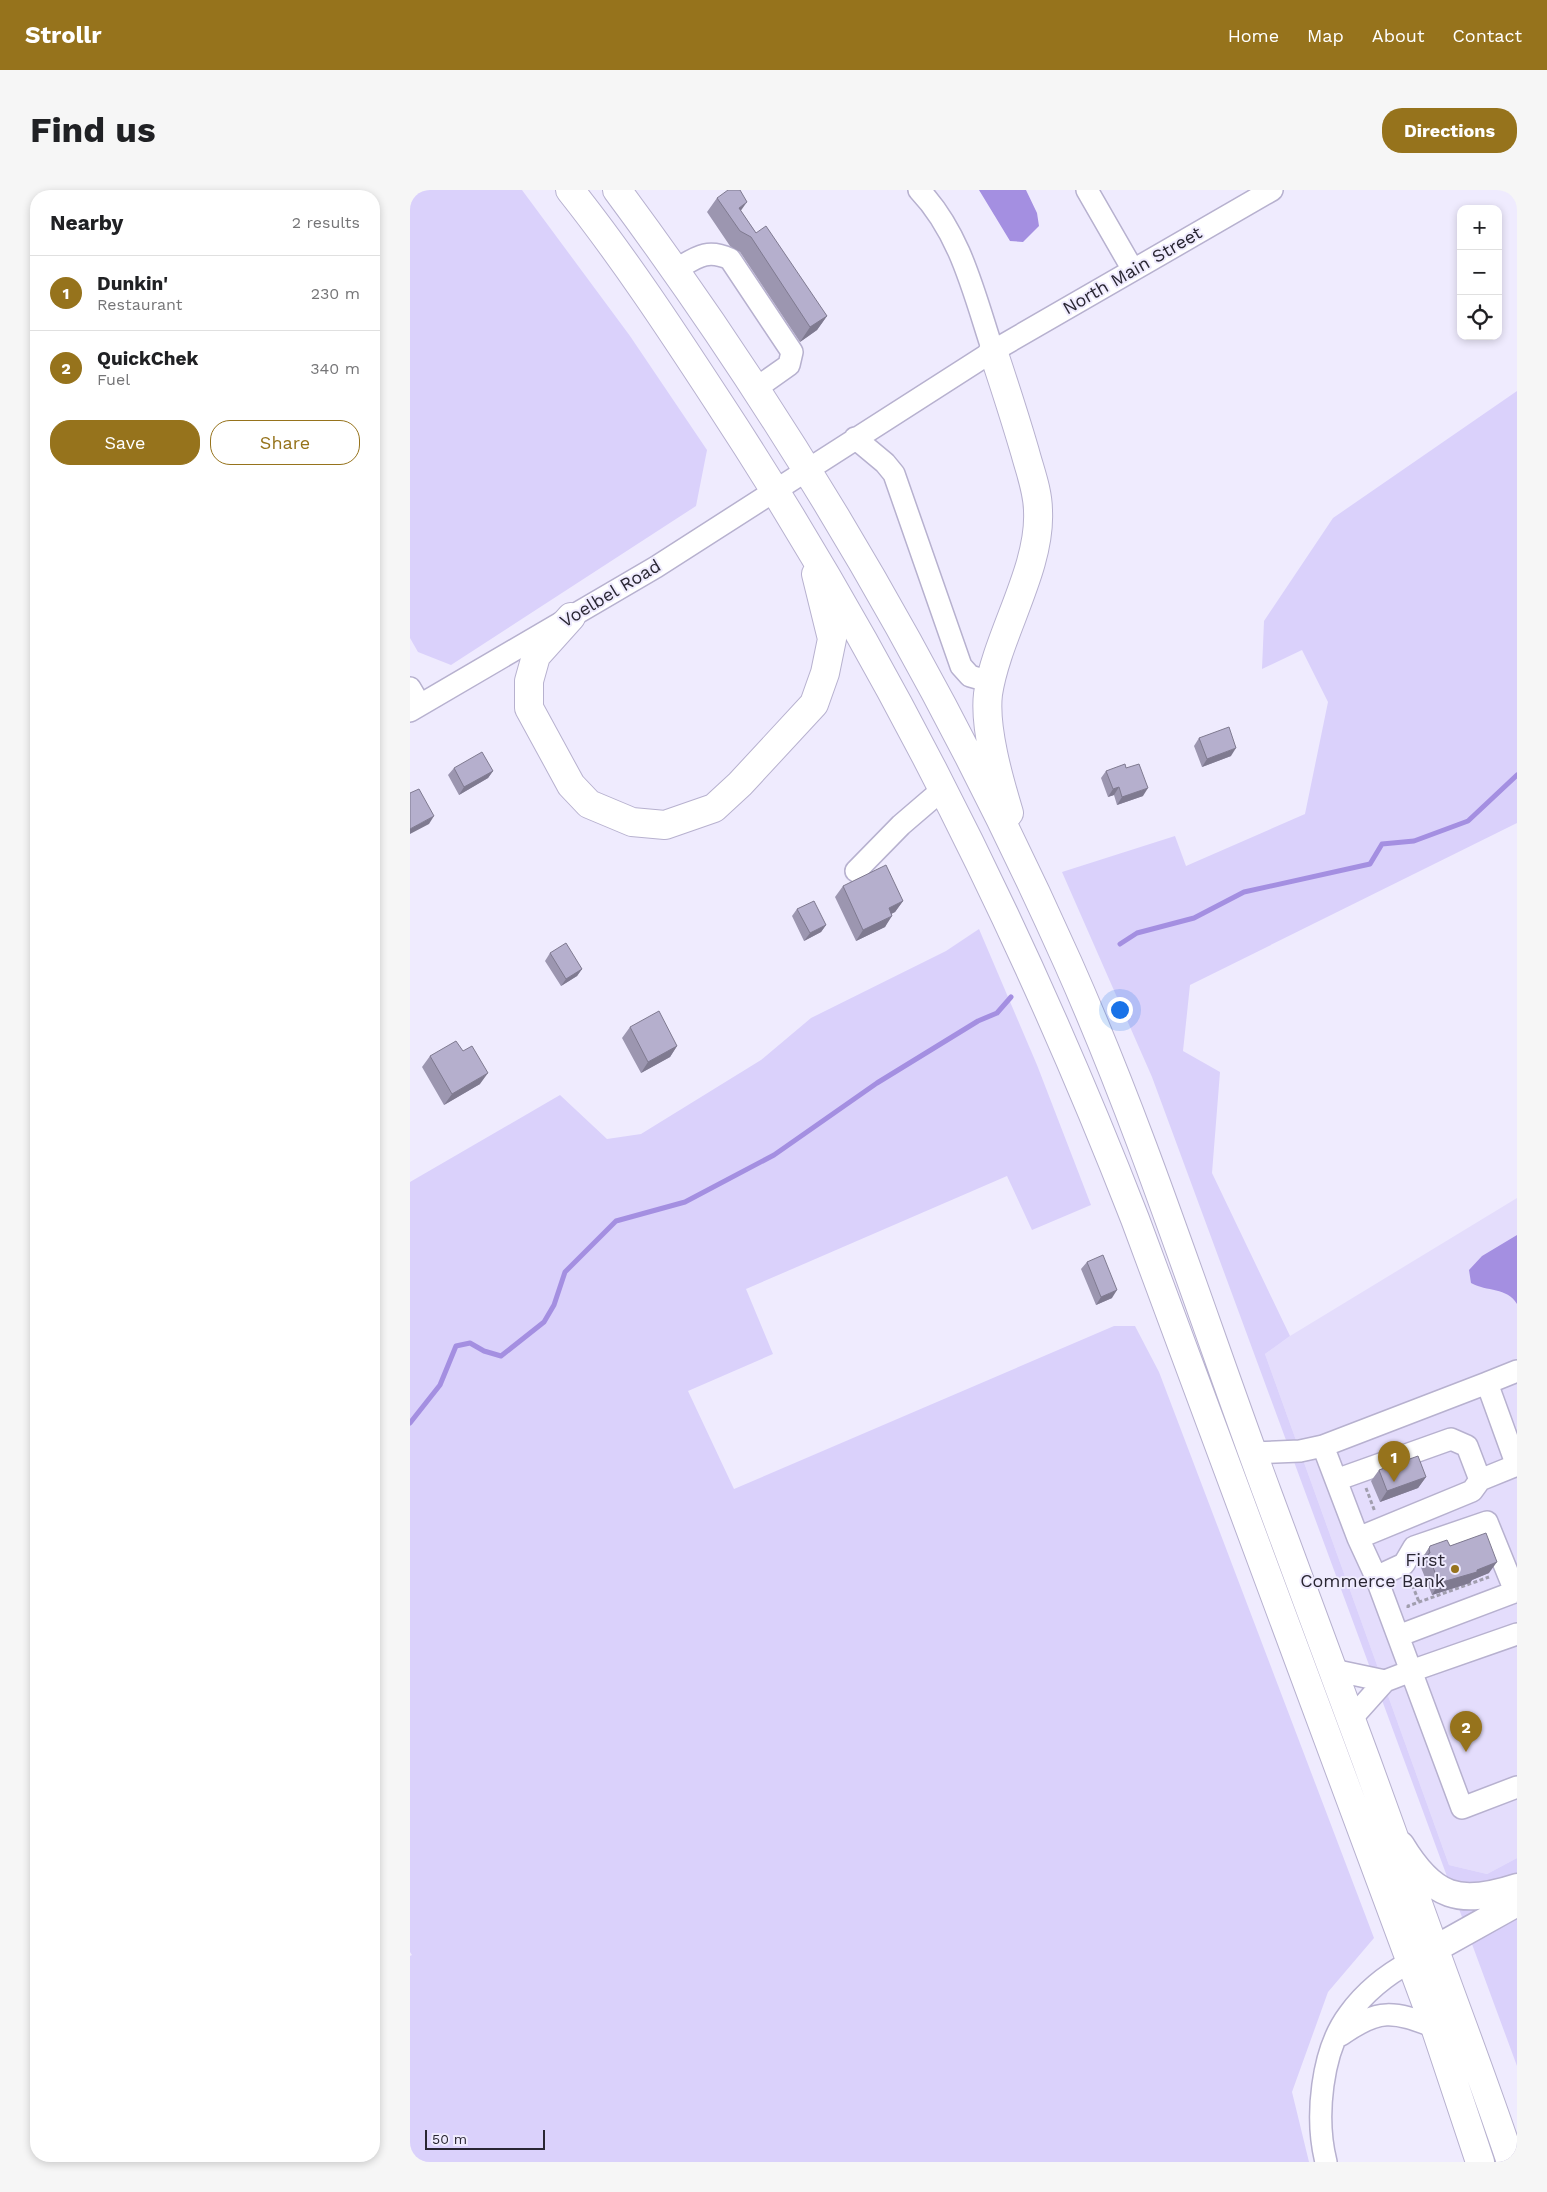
<!DOCTYPE html>
<html lang="en">
<head>
<meta charset="utf-8">
<style>
	:root { --surface:#fff; --page:#f6f6f6; --text:#202124; --muted:#757577; --line:#e0e0e0; --accent:#96731c }
	body { margin:0; font-family:"Work Sans",sans-serif; background:var(--page); color:var(--text) }
	.controls { position:absolute; right:15px; top:15px; display:grid; overflow:hidden; border-radius:10px; box-shadow:0 2px 8px #0003 }
	.controls button { width:45px; height:45px; display:grid; place-items:center; padding:0; border:0; border-bottom:1px solid var(--line); background:var(--surface); color:var(--text); font:25px sans-serif }
	.scale { position:absolute; left:15px; bottom:12px; width:120px; box-sizing:border-box; padding-left:5px; border:2px solid #292632; border-top:0; font-size:14px; line-height:18px; white-space:nowrap; color:#292632; -webkit-text-stroke:4px #efebfe; paint-order:stroke }
	.you { position:absolute; left:709px; top:819px; width:18px; height:18px; margin:-12px; border:4px solid #fff; border-radius:50%; background:#1a73e8; box-shadow:0 0 0 8px #1a73e833 }
	.badge { display:grid; place-items:center; width:32px; height:32px; border-radius:50%; background:var(--accent); color:#fff; font-size:16px; font-weight:700 }
	.pin { position:absolute; translate:-50% -41px; filter:drop-shadow(0 1px 2px #0008) }
	.pin::after { content:''; position:absolute; top:26px; width:18px; height:15px; background:inherit; clip-path:polygon(0 0,100% 0,50% 100%) }
	.list { margin:0; padding:0; list-style:none }
	h2 { display:flex; justify-content:space-between; align-items:center; height:65px; margin:0; padding:0 20px; font-size:21px }
	h2 small { font-size:16px; font-weight:400; color:var(--muted) }
	.list li { display:grid; grid-template-columns:32px 1fr auto; gap:15px; align-items:center; box-sizing:border-box; height:75px; padding:0 20px; border-top:1px solid var(--line) }
	.list b { display:block; font-size:19px; white-space:nowrap }
	.list p { margin:0; font-size:16px; white-space:nowrap; color:var(--muted) }
	.list em { font-size:16px; font-style:normal; color:var(--muted) }
	.actions { display:flex; gap:10px; padding:15px 20px }
	.actions a { flex:1; padding:11px 0; border:1px solid var(--accent); border-radius:20px; text-align:center; font-size:18px; color:var(--accent) }
	.actions .main { background:var(--accent); color:#fff }
	.icon { flex:none; width:28px; height:28px; fill:none; stroke:currentColor; stroke-width:2; stroke-linecap:round; stroke-linejoin:round }
	.map { position:relative; flex:none; width:1107px; height:1972px; overflow:hidden; border-radius:20px }
	header { display:flex; align-items:center; gap:30px; box-sizing:border-box; height:70px; padding:0 25px; background:var(--accent); color:#fff }
	header strong { font-size:24px }
	nav { display:flex; gap:28px; margin-inline-start:auto; font-size:18px }
	.intro { display:flex; align-items:center; justify-content:space-between; box-sizing:border-box; height:120px; padding:0 30px }
	h1 { margin:0; font-size:35px }
	.button { padding:12px 22px; border-radius:20px; background:var(--accent); color:#fff; font-size:18px; font-weight:700 }
	main { display:flex; gap:30px; padding:0 30px }
	aside { flex:1; background:var(--surface); border-radius:20px; box-shadow:0 2px 8px #0003 }
	.map>svg:first-child { display:block }
	.built { fill:#e4ddfc }
	.green { fill:#dad1fb }
	.water { fill:#a48fe1 }
	.lines { fill:none; stroke-linecap:round; stroke-linejoin:round }
	.stream { stroke:#a48fe1; stroke-width:5 }
	.minor-casing { stroke:#b7b1cf; stroke-width:24 }
	.major-casing { stroke:#b7b1cf; stroke-width:29 }
	.highway-casing { stroke:#b7b1cf; stroke-width:30 }
	.path { stroke:#a19eae; stroke-width:3; stroke-dasharray:4 2.5; stroke-linecap:butt }
	.minor { stroke:#fff; stroke-width:21 }
	.major { stroke:#fff; stroke-width:26 }
	.highway { stroke:#fff; stroke-width:28 }
	.wall { fill:#9c96b0 }
	.shaded-wall { fill:#7f7a90 }
	.building { fill:#b5afcd; stroke:#7f7a90 }
	.poi-dot { fill:#96731c; stroke:#efebfe; stroke-width:2 }
	.labels { text-anchor:middle; dominant-baseline:central; stroke-width:4; stroke-linejoin:round; paint-order:stroke }
	.street-label { font-size:18px; fill:#292632; stroke:#efebfe }
	.poi-label { font-size:18px; fill:#292632; stroke:#efebfe; text-anchor:end }
</style>
</head>
<body>
<header>
<strong>Strollr</strong>
<nav><a>Home</a><a>Map</a><a>About</a><a>Contact</a></nav>
</header>
<div class="intro"><h1>Find us</h1><a class="button">Directions</a></div>
<main>
<aside>
<h2>Nearby<small>2 results</small></h2>
<ul class="list">
<li><span class="badge">1</span><div><b>Dunkin'</b><p>Restaurant</p></div><em>230 m</em></li>
<li><span class="badge">2</span><div><b>QuickChek</b><p>Fuel</p></div><em>340 m</em></li>
</ul>
<div class="actions"><a class="main">Save</a><a>Share</a></div>
</aside>
<div class="map">
<svg width="1107" height="1972" viewBox="0 0 1107 1972">
	<rect width="100%" height="100%" fill="#efebfe"/>
	<!-- built -->
	<path class="built" d="M1107 1008V1668L1077 1684 1039 1675 855 1164 880 1146Z"/>
	<!-- green -->
	<path class="green" d="M0 0H112L220 146 297 260 286 316 41 475 8 462 0 448Z
		M1107 201V633L780 795 773 861 810 882 802 983 880 1146 855 1164 1039 1675 1077 1684 1107 1668V1876L742 887 652 682 765 646 776 676 895 624 918 512 892 460 852 479 854 431 923 328Z
		M569 739 627 875 681 1015 622 1040 597 986 336 1099 363 1164 278 1201 324 1299 704 1136H725L749 1182 964 1748 918 1802 882 1902 899 1972H0V1766L2 1765 0 1762V992L150 905 197 949 231 944 351 870 401 828 536 761Z"/>
	<!-- water -->
	<path class="water" d="M569 0H616L627 23 629 36 613 52 600 51Z
		M1107 1045V1114C1097 1097 1077 1102 1061 1093L1059 1080 1072 1066Z"/>
	<g class="lines">
		<!-- stream -->
		<path class="stream" d="M710 754 727 743 784 728 834 702 960 674 972 654 1004 651 1058 631 1107 585
			M0 1233 30 1195 46 1156 60 1153 74 1161 91 1166 134 1132 144 1115 155 1082 206 1031 275 1012 364 965 467 893 568 831 587 823 601 807"/>
		<!-- minor casing -->
		<g class="minor-casing">
			<path id="minor" d="M509 0C551 44 564 104 583 161
				M677 0 723 80
				M265 80C286 68 296 58 320 69L382 162 379 175 345 199
				M445 248 475 273 484 284 551 476 560 486 581 492
				M0 498 10 515
				M0 521 246 377 583 161 862 0
				M446 681 491 635 533 599
				M1077 1193 1107 1181
				M913 1256 948 1348 966 1387 1001 1481 1107 1444
				M842 1263 890 1261 913 1256 1077 1193 1107 1276
				M926 1290 1041 1249 1057 1256 1070 1290
				M948 1348 1062 1301 1070 1290 1107 1275
				M966 1387 994 1374 1004 1357 1077 1332 1105 1401
				M988 1446 1107 1401
				M923 1480 975 1491
				M941 1529 975 1491 1001 1481 1052 1618 1107 1597
				M931 1845C969 1818 983 1821 1025 1837
				M916 1972C905 1928 911 1861 939 1824 955 1802 976 1785 1000 1772"/>
		</g>
		<!-- major casing -->
		<g class="major-casing">
			<path id="major" d="M991 1655C1023 1708 1049 1716 1107 1697
				M1005 1770 1107 1713"/>
		</g>
		<!-- highway casing -->
		<g class="highway-casing">
			<path id="highway" d="M160 0C214 68 262 141 309 213 477 469 614 744 725 1029L1025 1837 1070 1972
				M207 0C385 240 536 500 658 773 735 946 792 1127 858 1305 915 1458 972 1612 1027 1766 1052 1835 1078 1903 1101 1972
				M583 161C594 194 605 228 615 262 620 281 628 301 628 321 631 379 587 445 578 504 574 538 589 590 599 623
				M161 427 126 466 119 491V518L161 595 179 614 222 632 255 635 304 618 330 594 404 514 415 483 422 449 406 384"/>
		</g>
		<!-- path -->
		<path class="path" d="M956 1298 965 1322
			M1000 1389 1009 1412
			M998 1418V1416L1079 1387"/>
		<!-- minor -->
		<use href="#minor" class="minor"/>
		<!-- major -->
		<use href="#major" class="major"/>
		<!-- highway -->
		<use href="#highway" class="highway"/>
	</g>
	<!-- wall -->
	<path class="wall" d="M307 8 331 21 346 43 417 126 407 140 390 152 330 62 320 56 297 22Z
		M789 548 821 566 792 577 784 556Z
		M44 578 83 581 78 588 49 605 38 585Z
		M716 578 733 606 707 615 704 605 698 607 691 588 696 581Z
		M433 696 493 711 485 722 481 724 475 737 446 751 425 707Z
		M387 719 416 735 411 742 394 751 382 726Z
		M140 763 172 779 167 786 151 796 135 771Z
		M220 837 267 856 260 867 231 883 212 848Z
		M53 861 70 894 34 915 12 877 20 866Z
		M677 1072 702 1108 686 1115 671 1079Z
		M969 1280 1016 1287 1008 1298 970 1312 961 1291Z
		M1020 1356H1040L1079 1383 1062 1390 1060 1393 1022 1405 1010 1375 1012 1372 1011 1370Z"/>
	<!-- shaded-wall -->
	<path class="shaded-wall" d="M337 12 327 26 329 18Z
		M417 126 407 140 390 152 400 137Z
		M826 558 821 566 792 577 797 569Z
		M83 581 78 588 49 605 54 597Z
		M709 597 704 605 698 607 703 599Z
		M738 598 733 606 707 615 712 607Z
		M24 626 19 634 0 644V639Z
		M493 711 485 722 471 729 479 718Z
		M482 726 475 737 446 751 453 740Z
		M416 735 411 742 394 751 400 743Z
		M172 779 167 786 151 796 156 789Z
		M267 856 260 867 231 883 238 872Z
		M78 883 70 894 34 915 42 904Z
		M707 1100 702 1108 686 1115 691 1107Z
		M1016 1287 1008 1298 970 1312 977 1301Z
		M1087 1372 1079 1383 1062 1390 1060 1393 1022 1405 1029 1393Z"/>
	<!-- building -->
	<path class="building" d="M318 0H330L337 12 329 18 346 43 356 36 417 126 400 137 341 47 330 41 307 8Z
		M819 537 826 558 797 569 789 548Z
		M72 562 83 581 54 597 44 578Z
		M715 574 716 578 729 574 738 598 712 607 709 597 703 599 696 581Z
		M9 599 24 626 0 639V603Z
		M476 675 493 711 479 718 482 726 453 740 433 696Z
		M404 711 416 735 400 743 387 719Z
		M156 753 172 779 156 789 140 763Z
		M249 821 267 856 238 872 220 837Z
		M46 851 53 861 62 856 78 883 42 904 20 866Z
		M693 1065 707 1100 691 1107 677 1072Z
		M1008 1266 1016 1287 977 1301 969 1280Z
		M1076 1343 1087 1372 1067 1380V1382L1029 1393 1018 1364 1020 1363 1019 1359 1020 1356 1037 1350 1040 1356Z"/>
	<!-- markers -->
	<circle class="poi-dot" cx="1045" cy="1379" r="5"/>
	<g class="labels">
		<!-- street labels -->
		<g class="street-label">
			<text transform="translate(722 80) rotate(-30)">North Main Street</text>
			<text transform="translate(200 403) rotate(-31)">Voelbel Road</text>
		</g>
		<!-- poi labels -->
		<g class="poi-label">
			<text x="1035" y="1369">First<tspan x="1035" dy="21">Commerce Bank</tspan></text>
		</g>
	</g>
</svg>
<div class="controls">
<button>+</button>
<button>−</button>
<button><svg class="icon" aria-label="locate" viewBox="0 0 24 24"><circle cx="12" cy="12" r="6"/><path d="M12 2v4M12 18v4M2 12h4M18 12h4"/></svg></button>
</div>
<div class="scale">50 m</div>
<div class="you"></div>
<div class="pin badge" style="left:984px;top:1292px">1</div>
<div class="pin badge" style="left:1056px;top:1562px">2</div>
</div>
</main>
</body>
</html>
